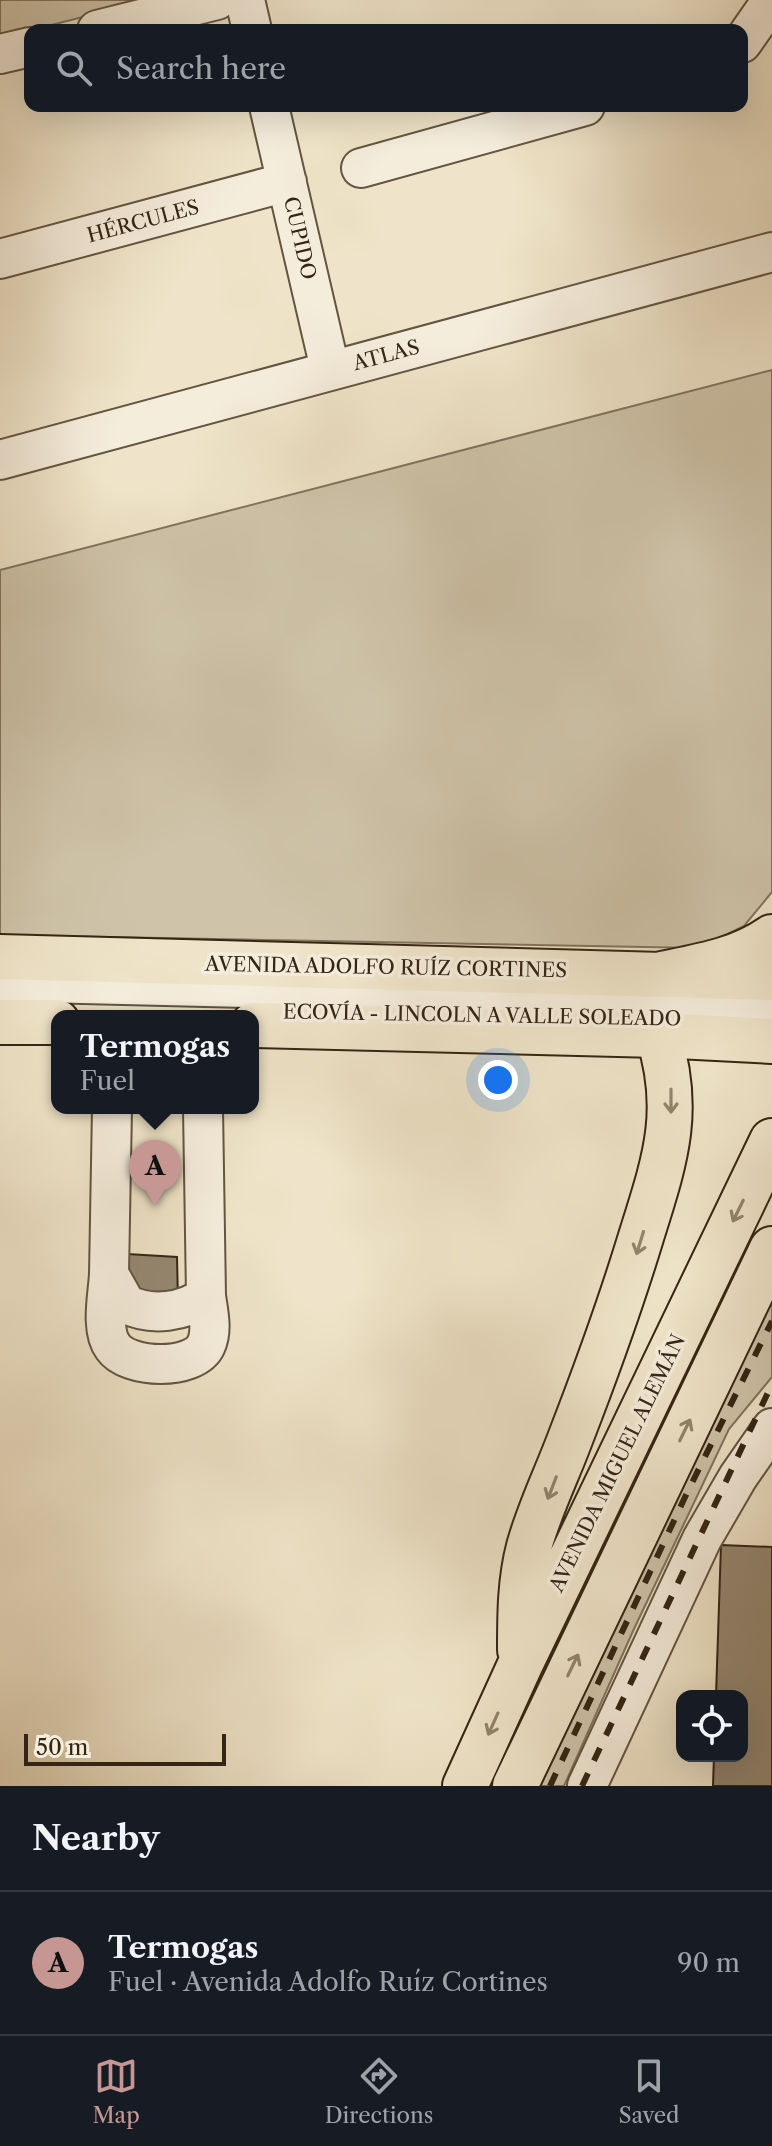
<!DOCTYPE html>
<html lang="en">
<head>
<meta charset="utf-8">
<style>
	:root { --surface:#171b24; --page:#20242c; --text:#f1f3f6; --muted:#9ea1a6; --line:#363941; --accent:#c59692 }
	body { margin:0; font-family:"Libre Caslon Text",serif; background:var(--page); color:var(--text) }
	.controls { position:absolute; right:24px; bottom:24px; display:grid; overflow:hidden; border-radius:16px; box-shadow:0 8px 32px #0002 }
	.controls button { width:72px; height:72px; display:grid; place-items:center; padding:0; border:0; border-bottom:2px solid var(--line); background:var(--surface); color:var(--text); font:40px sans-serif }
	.scale { position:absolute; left:24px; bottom:20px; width:202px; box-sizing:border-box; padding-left:8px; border:4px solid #342514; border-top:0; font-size:22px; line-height:28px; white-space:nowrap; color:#342514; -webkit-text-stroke:6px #f5eddc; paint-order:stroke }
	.you { position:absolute; left:498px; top:1080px; width:28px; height:28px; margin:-20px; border:6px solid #fff; border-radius:50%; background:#1a73e8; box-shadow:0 0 0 12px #1a73e833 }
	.badge { display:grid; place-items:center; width:52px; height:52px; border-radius:50%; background:var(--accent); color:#111; font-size:26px; font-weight:700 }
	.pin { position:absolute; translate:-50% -66px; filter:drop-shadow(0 2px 4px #0008) }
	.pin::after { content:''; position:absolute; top:42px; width:28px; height:24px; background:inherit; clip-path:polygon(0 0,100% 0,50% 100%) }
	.popup { position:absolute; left:51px; top:1010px; width:208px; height:104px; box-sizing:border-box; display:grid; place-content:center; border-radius:16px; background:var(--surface); filter:drop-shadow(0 2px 6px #0005); font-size:26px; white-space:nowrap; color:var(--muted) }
	.popup b { font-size:30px; color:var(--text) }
	.popup::after { content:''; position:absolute; left:50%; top:100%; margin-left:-16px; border:16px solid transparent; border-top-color:var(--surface) }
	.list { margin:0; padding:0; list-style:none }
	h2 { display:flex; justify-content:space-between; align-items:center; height:104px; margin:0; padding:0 32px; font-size:34px }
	h2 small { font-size:26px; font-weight:400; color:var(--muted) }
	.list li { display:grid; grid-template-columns:52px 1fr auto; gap:24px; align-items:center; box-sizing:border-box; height:144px; padding:0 32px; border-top:2px solid var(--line) }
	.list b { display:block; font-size:30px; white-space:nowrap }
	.list p { margin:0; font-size:26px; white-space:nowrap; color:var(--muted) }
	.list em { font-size:26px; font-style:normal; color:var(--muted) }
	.icon { flex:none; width:44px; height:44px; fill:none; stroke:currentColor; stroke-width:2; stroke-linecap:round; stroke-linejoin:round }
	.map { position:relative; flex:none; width:772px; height:1786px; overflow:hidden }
	.search { position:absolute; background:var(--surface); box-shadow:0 8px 32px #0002; left:24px; right:24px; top:24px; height:88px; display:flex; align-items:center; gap:20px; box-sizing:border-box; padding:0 28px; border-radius:16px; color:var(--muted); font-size:30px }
	.sheet { height:248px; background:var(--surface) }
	nav { display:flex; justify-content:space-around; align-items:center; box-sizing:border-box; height:112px; border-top:2px solid var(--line); background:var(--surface); font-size:22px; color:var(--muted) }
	nav a { display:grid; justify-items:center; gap:4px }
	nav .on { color:var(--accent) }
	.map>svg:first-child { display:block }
	.green { fill:#cfc4aa; stroke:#82745f; stroke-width:2 }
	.building { fill:#958872; stroke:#342514; stroke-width:2 }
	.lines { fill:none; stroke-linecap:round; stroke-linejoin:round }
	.minor-casing { stroke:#635541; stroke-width:42 }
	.major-casing { stroke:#342514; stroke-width:48 }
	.highway-casing { stroke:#342514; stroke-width:48 }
	.minor { stroke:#f5eddc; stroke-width:38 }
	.major { stroke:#efe4c9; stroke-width:44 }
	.highway { stroke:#efe4c9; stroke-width:44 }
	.rail { stroke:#342514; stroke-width:6; stroke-dasharray:14 14; stroke-linecap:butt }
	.oneway { stroke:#92846e }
	.labels { text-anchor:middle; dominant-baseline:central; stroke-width:7; stroke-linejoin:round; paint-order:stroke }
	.street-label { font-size:20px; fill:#342514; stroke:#f5eddc }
</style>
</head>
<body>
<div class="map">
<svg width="772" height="1786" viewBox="0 0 772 1786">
	<rect width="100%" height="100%" fill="#efe4c9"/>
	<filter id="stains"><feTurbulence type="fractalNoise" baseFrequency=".0025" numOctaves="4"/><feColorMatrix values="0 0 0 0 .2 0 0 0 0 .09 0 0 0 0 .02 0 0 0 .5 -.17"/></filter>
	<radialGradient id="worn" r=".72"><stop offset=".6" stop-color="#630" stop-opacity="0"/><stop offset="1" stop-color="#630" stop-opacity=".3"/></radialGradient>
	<!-- green -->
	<path class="green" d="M0 0H150L0 38Z
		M772 370V892L744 926 699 948 0 935V570Z
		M772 1297V1377L729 1429 633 1631 564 1786H539Z"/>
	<!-- building -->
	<path class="building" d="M127 1254 177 1257 178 1301 129 1300Z
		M721 1545 772 1547V1786H713L714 1756H742V1696H716Z"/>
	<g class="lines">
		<!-- minor casing -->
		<g class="minor-casing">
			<path id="minor" d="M245 0 252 30
				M97 30 217 0
				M742 43 772 0
				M0 54 30 47
				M269 106 330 369
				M361 168 585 106
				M0 259 287 182
				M0 460 772 252
				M0 982 772 1001
				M112 1108 109 1274 126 1304C152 1317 184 1312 206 1296L203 1108
				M109 1274C108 1294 100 1330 113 1347 128 1369 194 1371 206 1345 213 1330 208 1311 206 1296
				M587 1786 702 1539 738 1477 772 1428"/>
		</g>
		<!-- major casing -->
		<g class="major-casing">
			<path id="major" d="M0 957 772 978
				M0 1022H57
				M253 1025 658 1035 772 1041"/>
		</g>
		<!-- highway casing -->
		<g class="highway-casing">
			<path id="highway" d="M662 974C701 966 739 960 772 937
				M520 1650C520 1615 520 1581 529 1547 539 1510 557 1474 570 1439 596 1372 620 1306 641 1237 664 1163 683 1112 658 1035
				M465 1786 520 1665 772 1141
				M515 1786 772 1249"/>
		</g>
		<!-- minor -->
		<use href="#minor" class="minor"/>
		<!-- major -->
		<use href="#major" class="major"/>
		<!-- highway -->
		<use href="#highway" class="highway"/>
		<!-- rail -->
		<path class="rail" d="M550 1786 686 1495 772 1321
			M582 1786 772 1384"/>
	</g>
	<!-- one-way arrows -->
	<defs><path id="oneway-shaft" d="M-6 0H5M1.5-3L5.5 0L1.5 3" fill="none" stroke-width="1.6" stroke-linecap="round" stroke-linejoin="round" transform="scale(2)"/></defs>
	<g class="oneway">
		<use href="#oneway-shaft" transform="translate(671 1101) rotate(90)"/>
		<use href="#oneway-shaft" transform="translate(738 1211) rotate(116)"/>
		<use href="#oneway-shaft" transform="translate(640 1243) rotate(107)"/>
		<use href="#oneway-shaft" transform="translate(685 1430) rotate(-64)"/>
		<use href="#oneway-shaft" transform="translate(552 1488) rotate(111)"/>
		<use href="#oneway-shaft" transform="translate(573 1665) rotate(-64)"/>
		<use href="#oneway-shaft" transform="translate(493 1724) rotate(114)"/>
	</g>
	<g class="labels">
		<!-- street labels -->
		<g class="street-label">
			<text transform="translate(143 221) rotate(-15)">HÉRCULES</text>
			<text transform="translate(300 238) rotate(77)">CUPIDO</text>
			<text transform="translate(386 355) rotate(-15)">ATLAS</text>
			<text transform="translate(386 967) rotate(1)">AVENIDA ADOLFO RUÍZ CORTINES</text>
			<text transform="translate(482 1015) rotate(1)">ECOVÍA - LINCOLN A VALLE SOLEADO</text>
			<text transform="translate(617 1463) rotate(-64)">AVENIDA MIGUEL ALEMÁN</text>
		</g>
	</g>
	<rect width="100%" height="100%" filter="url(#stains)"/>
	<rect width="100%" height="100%" fill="url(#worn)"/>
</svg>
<div class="controls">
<button><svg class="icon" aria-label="locate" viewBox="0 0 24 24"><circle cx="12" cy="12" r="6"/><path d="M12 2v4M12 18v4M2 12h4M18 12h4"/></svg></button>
</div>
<div class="scale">50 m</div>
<div class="you"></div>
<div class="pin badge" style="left:155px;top:1206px">A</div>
<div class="popup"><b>Termogas</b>Fuel</div>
<div class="search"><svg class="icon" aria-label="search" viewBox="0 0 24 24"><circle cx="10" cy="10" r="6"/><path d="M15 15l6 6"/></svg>Search here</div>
</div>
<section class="sheet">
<h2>Nearby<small></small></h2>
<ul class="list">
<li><span class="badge">A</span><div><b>Termogas</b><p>Fuel · Avenida Adolfo Ruíz Cortines</p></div><em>90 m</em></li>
</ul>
</section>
<nav>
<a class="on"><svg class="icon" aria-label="map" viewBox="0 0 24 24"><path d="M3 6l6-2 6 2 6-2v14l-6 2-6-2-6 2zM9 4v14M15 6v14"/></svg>Map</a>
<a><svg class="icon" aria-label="directions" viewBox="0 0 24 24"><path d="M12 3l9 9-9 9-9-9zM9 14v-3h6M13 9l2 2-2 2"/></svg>Directions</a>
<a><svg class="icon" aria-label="saved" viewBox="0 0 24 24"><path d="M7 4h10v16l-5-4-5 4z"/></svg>Saved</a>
</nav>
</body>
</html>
